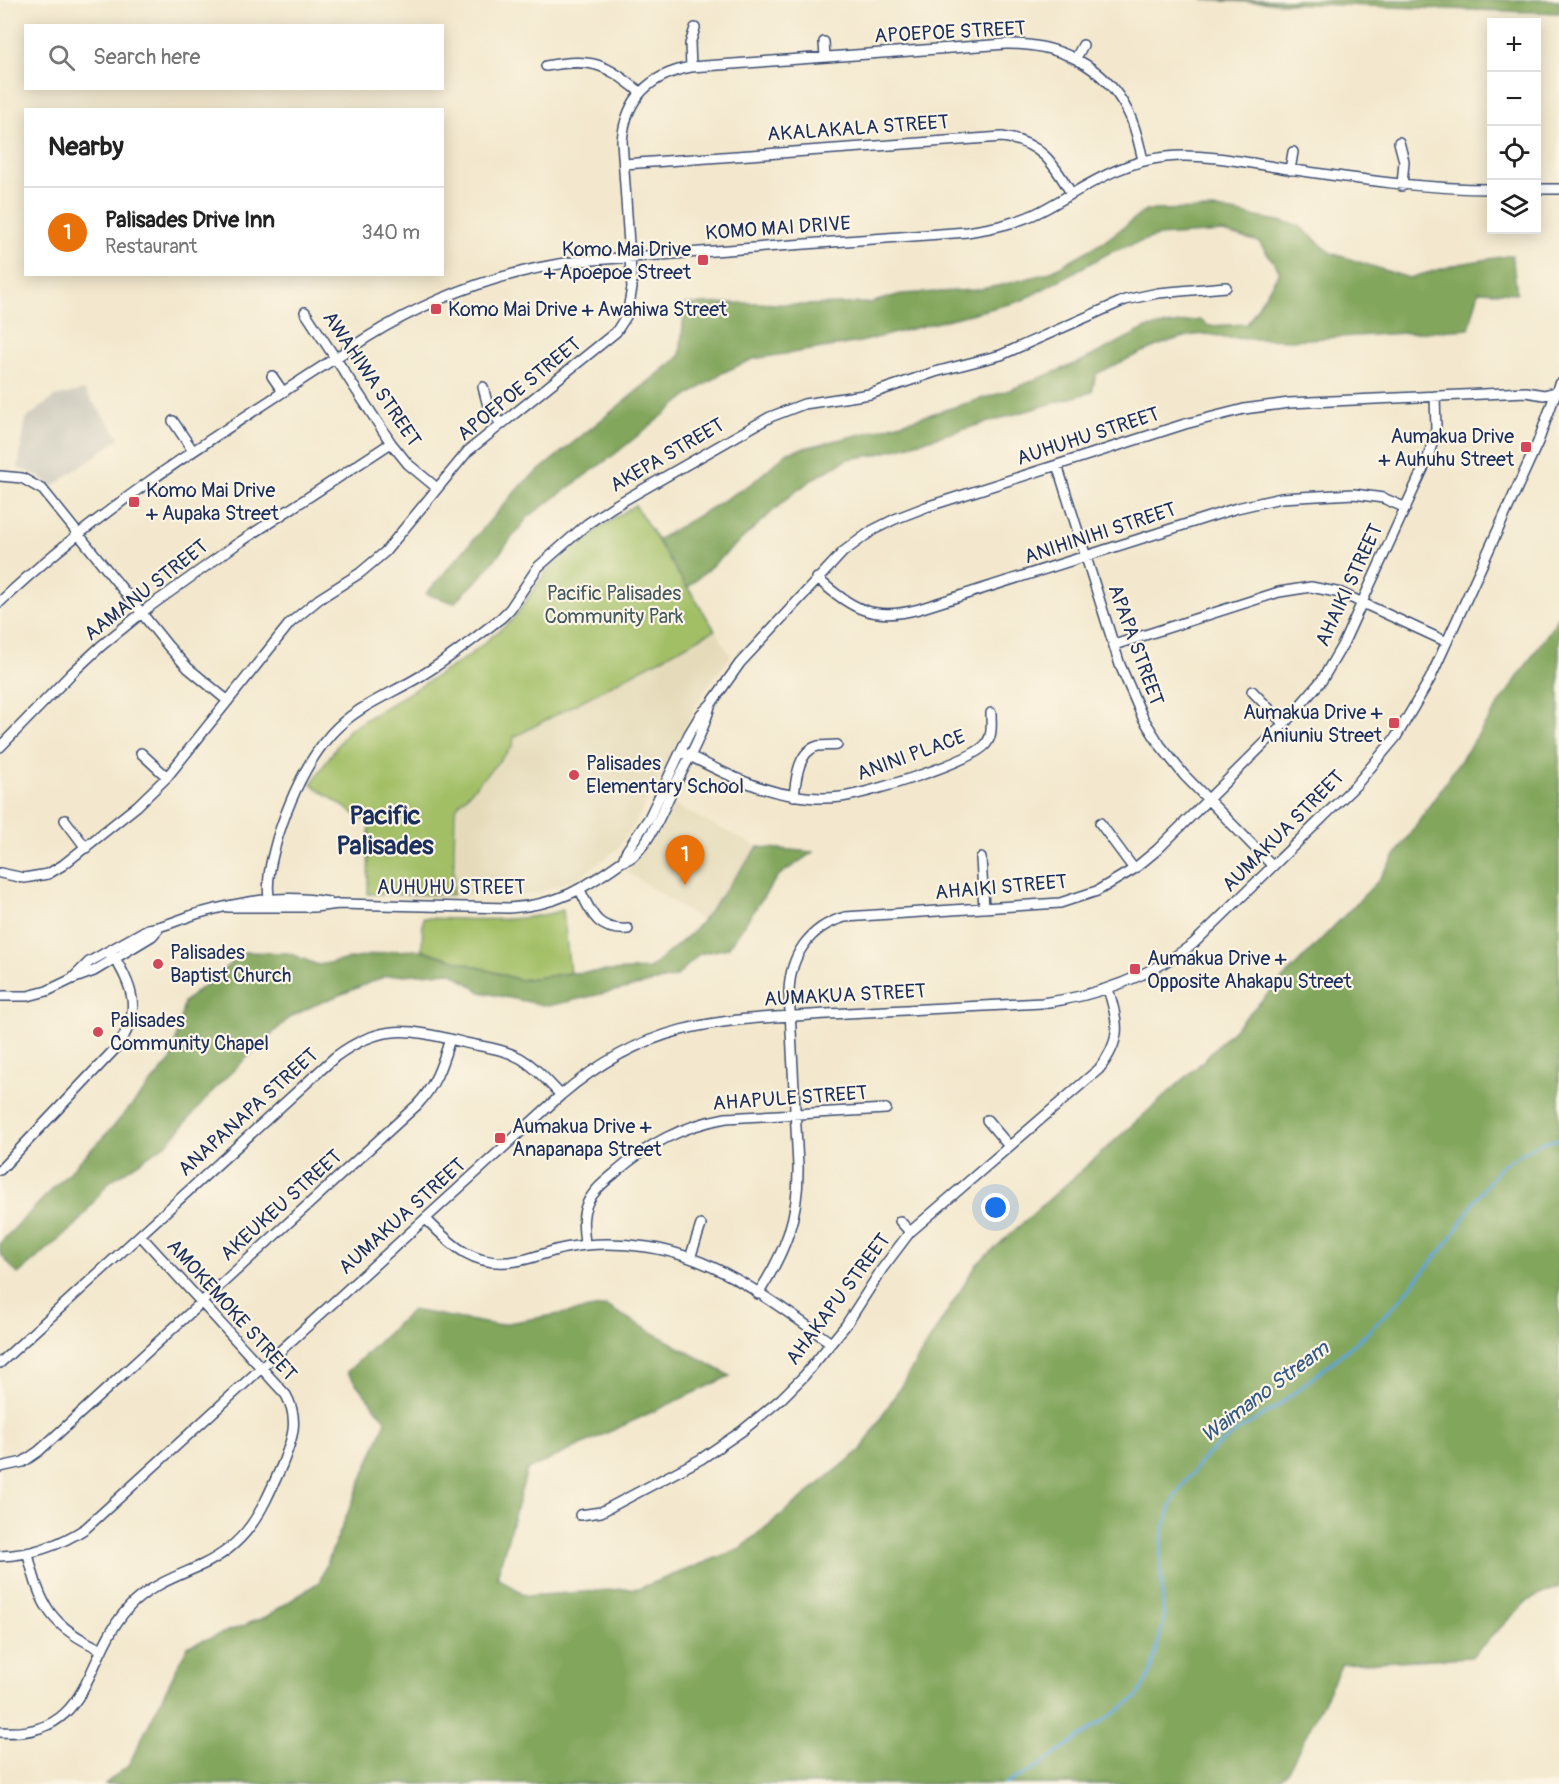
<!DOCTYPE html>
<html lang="en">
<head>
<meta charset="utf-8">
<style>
	:root { --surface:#fff; --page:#f2f2f2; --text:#222; --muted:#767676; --line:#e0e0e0; --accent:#d1495b }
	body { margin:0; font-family:Pangolin,sans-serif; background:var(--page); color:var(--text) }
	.controls { position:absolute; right:18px; top:18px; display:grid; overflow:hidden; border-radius:0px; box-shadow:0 3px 15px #0003 }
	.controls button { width:54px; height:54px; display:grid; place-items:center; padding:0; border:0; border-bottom:2px solid var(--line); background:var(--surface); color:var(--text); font:30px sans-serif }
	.you { position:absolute; left:996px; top:1208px; width:21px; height:21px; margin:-15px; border:4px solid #fff; border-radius:50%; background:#1a73e8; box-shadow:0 0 0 9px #1a73e833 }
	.badge { display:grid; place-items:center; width:39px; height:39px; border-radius:50%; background:var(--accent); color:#fff; font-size:20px; font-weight:700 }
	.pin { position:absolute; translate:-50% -50px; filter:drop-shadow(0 2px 3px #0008) }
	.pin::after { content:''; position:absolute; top:32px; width:21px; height:18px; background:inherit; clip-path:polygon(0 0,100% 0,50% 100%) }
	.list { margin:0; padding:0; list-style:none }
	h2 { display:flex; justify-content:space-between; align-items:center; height:78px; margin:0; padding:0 24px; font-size:26px }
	h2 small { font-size:20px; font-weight:400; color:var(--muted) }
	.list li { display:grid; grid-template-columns:39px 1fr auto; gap:18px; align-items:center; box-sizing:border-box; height:90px; padding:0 24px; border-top:2px solid var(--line) }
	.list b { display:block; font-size:22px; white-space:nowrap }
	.list p { margin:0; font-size:20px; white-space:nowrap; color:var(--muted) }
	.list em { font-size:20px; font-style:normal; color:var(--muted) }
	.icon { flex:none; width:33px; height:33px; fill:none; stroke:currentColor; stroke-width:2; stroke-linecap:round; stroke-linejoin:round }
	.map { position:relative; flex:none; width:1559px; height:1784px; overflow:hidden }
	.search { position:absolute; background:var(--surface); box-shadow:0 3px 15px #0003; left:24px; top:24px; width:420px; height:66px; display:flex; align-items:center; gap:15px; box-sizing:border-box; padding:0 21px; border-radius:0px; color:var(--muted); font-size:22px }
	.panel { position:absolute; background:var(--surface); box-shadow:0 3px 15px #0003; left:24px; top:108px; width:420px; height:168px; border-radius:0px }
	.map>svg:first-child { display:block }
	.built { fill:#e5dbba }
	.industrial { fill:#c7c5b8 }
	.green { fill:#a3bf66; stroke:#5f7762; stroke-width:1.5 }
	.forest { fill:#82a65b; stroke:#4e6a5c; stroke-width:1.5 }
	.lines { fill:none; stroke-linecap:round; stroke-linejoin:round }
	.stream { stroke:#5fa4d4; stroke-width:3 }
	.minor-casing { stroke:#3b4b6f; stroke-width:12 }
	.minor { stroke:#fff; stroke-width:9 }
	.poi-dot { fill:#d1495b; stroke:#fcf5e5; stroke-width:2 }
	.labels { text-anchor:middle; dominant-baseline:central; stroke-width:4.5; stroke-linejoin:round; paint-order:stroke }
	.street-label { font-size:20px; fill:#1b2f5e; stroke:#fcf5e5 }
	.poi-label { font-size:20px; fill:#1b2f5e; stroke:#fcf5e5; text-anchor:start }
	.park-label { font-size:20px; fill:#445a60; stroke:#fcf5e5 }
	.water-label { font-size:21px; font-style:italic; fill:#335887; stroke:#fcf5e5 }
	.district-label { font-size:26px; font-weight:bold; fill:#1b2f5e; stroke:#fcf5e5 }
</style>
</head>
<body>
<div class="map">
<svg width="1559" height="1784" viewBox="0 0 1559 1784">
	<rect width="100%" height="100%" fill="#fcf5e5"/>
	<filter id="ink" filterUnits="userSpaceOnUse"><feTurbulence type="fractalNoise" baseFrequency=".0167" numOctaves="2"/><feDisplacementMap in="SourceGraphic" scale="12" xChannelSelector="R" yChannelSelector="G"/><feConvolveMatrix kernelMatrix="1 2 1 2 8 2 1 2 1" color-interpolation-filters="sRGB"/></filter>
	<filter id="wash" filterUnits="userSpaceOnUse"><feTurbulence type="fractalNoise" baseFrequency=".008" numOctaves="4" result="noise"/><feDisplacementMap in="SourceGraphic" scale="24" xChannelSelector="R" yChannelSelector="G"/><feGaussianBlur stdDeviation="1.35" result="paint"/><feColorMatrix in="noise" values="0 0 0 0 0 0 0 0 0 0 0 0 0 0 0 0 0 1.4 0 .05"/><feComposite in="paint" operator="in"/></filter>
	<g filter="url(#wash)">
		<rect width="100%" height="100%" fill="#f3e8cd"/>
		<!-- built -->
		<path class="built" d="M715 630 731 656 705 690 634 826 615 851 578 878 537 893 501 896 453 895 455 811 514 737 528 731Z
			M672 804 758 847 702 921 626 871 654 838Z"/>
		<!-- industrial -->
		<path class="industrial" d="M84 390 120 438 52 487 39 476 18 468 26 419 54 397Z"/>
		<!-- green -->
		<path class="green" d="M635 505 715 630 514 737 513 746 459 804 455 811 453 895 368 894 369 824 311 784 348 730 466 658 513 619 550 567 600 527Z
			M563 910 570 973 520 980 422 950 423 918C470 919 518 924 563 910Z"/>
		<!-- forest -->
		<path class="forest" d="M1203 0H1559V13Z
			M1217 209 1298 225 1331 253 1409 278 1459 264 1512 255 1517 293 1479 291 1469 329 1291 340 1224 338C1193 322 1127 360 1096 374L1092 392 875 455 848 459 816 477 791 495 687 588 657 540 751 484 788 452 878 430 1004 392 1080 362 1146 328 1200 320 1209 326 1247 324 1280 271 1259 242 1223 232 1157 236 1111 252 1021 301 860 342 753 359 722 373 682 400 615 454 528 517 481 577 454 603 426 594 521 485 680 356 685 304 756 303 803 305 870 303 901 294 975 290 1002 285 1048 273 1105 241 1146 210Z
			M1559 617V1587L1527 1601 1471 1657 1342 1664 1287 1773 1270 1784H105L128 1766 188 1646 266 1617 319 1582 386 1421 347 1372 412 1310 496 1325 606 1306 730 1376 527 1470 497 1577 527 1596 640 1588 739 1549 861 1450 977 1264 1196 1068 1377 882Z
			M758 847 813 852 777 877 728 948 699 954 676 977 548 1006 481 992 451 972 386 976 315 1005 290 1017 218 1085 169 1142 108 1183 76 1225 18 1274 0 1254V1243L112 1128 172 1059 184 1002 245 952 288 953 318 965 394 951 422 950 520 980 570 973 649 969 688 936 702 921Z"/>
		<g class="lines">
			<!-- stream -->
			<path class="stream" d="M1005 1784 1036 1768 1137 1697 1151 1672 1164 1620 1160 1557 1164 1527 1175 1496 1207 1454 1238 1431 1278 1406 1364 1336 1399 1301 1449 1241 1478 1196 1502 1165 1538 1144 1559 1139"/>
		</g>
	</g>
	<g filter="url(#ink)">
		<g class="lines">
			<!-- minor casing -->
			<g class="minor-casing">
				<path id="minor" d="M824 42 825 57
					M1076 58 1083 45
					M546 66C593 58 604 63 640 92
					M691 67 690 44 695 28
					M1399 142 1404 161 1402 186
					M624 164 1002 137C1040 142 1053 162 1071 193
					M1290 170 1293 152
					M1536 189H1559
					M305 312 391 443 408 464 437 488
					M272 376 283 392
					M483 387 488 406 501 424
					M173 421 193 451
					M1057 465 1120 665 1143 718 1160 745 1184 775 1273 866
					M0 476 22 478 43 490 168 646 188 668 228 701
					M817 578C850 608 873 622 919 609L1237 508 1281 498 1354 494 1383 498 1406 508
					M0 602C110 498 240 421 366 338 432 297 502 271 579 261L967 232C993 228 1018 223 1041 211 1083 189 1117 162 1166 157 1206 153 1248 163 1288 169 1356 179 1423 189 1492 189
					M1114 645 1279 592 1311 587 1341 593 1447 642
					M1252 691 1284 724
					M0 747 72 673 101 646 149 607 234 546 391 443
					M141 753 167 777
					M686 754C720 771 753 789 791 795 808 798 825 799 841 797 867 794 971 762 986 744 993 735 991 724 991 713
					M794 796C796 779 798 751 818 746 824 745 831 746 837 745
					M65 820 86 848
					M1100 823 1134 869
					M981 858 984 908
					M623 861 626 852 649 818 689 734 701 714 711 704 740 663 843 552 873 530 895 519 926 507 1185 424 1244 409 1289 403 1526 392 1544 395 1559 391
					M0 873 24 878 48 874 63 865 137 806 167 777 290 623 319 599 360 573 385 552 468 451 616 332 627 315 632 288 622 141C626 98 649 75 691 67L1006 44C1057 43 1104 64 1128 112 1136 127 1139 144 1143 160
					M580 890C592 915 598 931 628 929
					M228 907H314L339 904 509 908C558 905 583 889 621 862 625 860 630 859 633 856 651 840 661 814 671 793 685 765 702 737 710 706
					M271 907C264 885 272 857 278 836 289 802 307 761 331 734 355 707 389 695 419 677 448 660 475 638 501 618L510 609 538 567 587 524 614 506 770 417 804 404 870 394 935 372 1001 355 1125 300 1158 293 1226 287
					M72 979 89 962 148 929C165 927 180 919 196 914 240 902 282 893 328 902
					M0 996H28L47 991 72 979 94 971 152 936 159 928
					M987 1120 1009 1146
					M0 1170 115 1049C145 1011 132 986 110 950
					M426 1219C452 1246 475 1268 516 1261 533 1259 548 1251 565 1248 591 1243 620 1243 647 1247 717 1257 775 1303 831 1343
					M900 1221 910 1232
					M585 1245C584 1231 581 1217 587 1204 593 1191 604 1182 615 1173 648 1144 682 1126 726 1118L886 1109
					M690 1258 701 1225
					M758 1294C785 1252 799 1217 798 1166L789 992C790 956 809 927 845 917L1060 903 1097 891 1134 869 1157 850 1284 724 1322 680 1343 644 1428 458 1436 429 1435 396
					M0 1363 335 1057C383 1021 412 1030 466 1043 484 1047 504 1049 520 1058 536 1067 548 1082 561 1095
					M0 1467 23 1462 39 1451 417 1105C436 1085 442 1064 450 1039
					M580 1515 601 1512 701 1459 742 1431 781 1399 804 1376 846 1325 882 1269 910 1232 1099 1069C1122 1040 1119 1023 1108 989
					M28 1554C41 1608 51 1626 102 1650
					M0 1556C32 1555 59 1546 86 1528L561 1095C655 1015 730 1020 847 1013 912 1010 977 1006 1042 1003 1098 996 1148 977 1193 944L1356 785 1396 737 1430 679 1538 442 1559 384
					M0 1732C96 1739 82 1651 134 1602 154 1584 178 1576 202 1565 249 1543 262 1510 282 1465 292 1440 300 1420 286 1395L140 1235"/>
			</g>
			<!-- minor -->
			<use href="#minor" class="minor"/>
		</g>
	</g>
	<!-- markers -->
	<g class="poi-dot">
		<rect x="697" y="254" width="12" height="12" rx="3"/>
		<rect x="430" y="303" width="12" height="12" rx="3"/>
		<rect x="1520" y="441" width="12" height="12" rx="3"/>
		<rect x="128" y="496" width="12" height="12" rx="3"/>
		<rect x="1388" y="717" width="12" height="12" rx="3"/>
		<circle cx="574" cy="775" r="6"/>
		<circle cx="158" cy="964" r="6"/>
		<rect x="1129" y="963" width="12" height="12" rx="3"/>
		<circle cx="98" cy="1032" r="6"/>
		<rect x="494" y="1132" width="12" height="12" rx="3"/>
	</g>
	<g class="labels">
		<!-- street labels -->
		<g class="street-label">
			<text transform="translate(950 32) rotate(-3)">APOEPOE STREET</text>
			<text transform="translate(858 128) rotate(-4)">AKALAKALA STREET</text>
			<text transform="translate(778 228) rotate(-4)">KOMO MAI DRIVE</text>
			<text transform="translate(372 379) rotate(56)">AWAHIWA STREET</text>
			<text transform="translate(519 389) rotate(-39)">APOEPOE STREET</text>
			<text transform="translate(1088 436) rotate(-18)">AUHUHU STREET</text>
			<text transform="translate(667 455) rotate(-30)">AKEPA STREET</text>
			<text transform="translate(1100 533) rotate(-18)">ANIHINIHI STREET</text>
			<text transform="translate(1349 585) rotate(-65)">AHAIKI STREET</text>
			<text transform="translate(146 590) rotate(-38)">AAMANU STREET</text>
			<text transform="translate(1136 645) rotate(70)">APAPA STREET</text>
			<text transform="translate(911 755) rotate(-20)">ANINI PLACE</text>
			<text transform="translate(1283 831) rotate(-45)">AUMAKUA STREET</text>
			<text x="451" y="887">AUHUHU STREET</text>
			<text transform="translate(1001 887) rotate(-5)">AHAIKI STREET</text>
			<text transform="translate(845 995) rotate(-3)">AUMAKUA STREET</text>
			<text transform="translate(790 1098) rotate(-4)">AHAPULE STREET</text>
			<text transform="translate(248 1112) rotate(-42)">ANAPANAPA STREET</text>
			<text transform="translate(281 1205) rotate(-42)">AKEUKEU STREET</text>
			<text transform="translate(402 1216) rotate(-42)">AUMAKUA STREET</text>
			<text transform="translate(838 1299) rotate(-53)">AHAKAPU STREET</text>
			<text transform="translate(232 1310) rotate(48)">AMOKEMOKE STREET</text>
		</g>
		<!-- poi labels -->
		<g class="poi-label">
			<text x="691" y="249" text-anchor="end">Komo Mai Drive<tspan x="691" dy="23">+ Apoepoe Street</tspan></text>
			<text x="448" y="309">Komo Mai Drive + Awahiwa Street</text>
			<text x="1514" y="436" text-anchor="end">Aumakua Drive<tspan x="1514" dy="23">+ Auhuhu Street</tspan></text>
			<text x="146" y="490">Komo Mai Drive<tspan x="146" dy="23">+ Aupaka Street</tspan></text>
			<text x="1382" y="712" text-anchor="end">Aumakua Drive +<tspan x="1382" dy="23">Aniuniu Street</tspan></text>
			<text x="586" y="763">Palisades<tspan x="586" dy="23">Elementary School</tspan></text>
			<text x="170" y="952">Palisades<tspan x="170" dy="23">Baptist Church</tspan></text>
			<text x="1147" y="958">Aumakua Drive +<tspan x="1147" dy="23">Opposite Ahakapu Street</tspan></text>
			<text x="110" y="1020">Palisades<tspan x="110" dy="23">Community Chapel</tspan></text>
			<text x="512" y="1126">Aumakua Drive +<tspan x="512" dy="23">Anapanapa Street</tspan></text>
		</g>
		<!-- park labels -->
		<g class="park-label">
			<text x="614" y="593">Pacific Palisades<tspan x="614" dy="23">Community Park</tspan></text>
		</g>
		<!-- water labels -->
		<g class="water-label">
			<text transform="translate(1265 1392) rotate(-37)">Waimano Stream</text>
		</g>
		<!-- district labels -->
		<g class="district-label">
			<text x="385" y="816">Pacific<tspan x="385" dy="30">Palisades</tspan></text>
		</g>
	</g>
</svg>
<div class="controls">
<button>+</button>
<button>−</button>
<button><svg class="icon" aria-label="locate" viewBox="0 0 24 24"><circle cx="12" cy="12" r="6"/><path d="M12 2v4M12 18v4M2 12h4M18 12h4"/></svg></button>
<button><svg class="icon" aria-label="layers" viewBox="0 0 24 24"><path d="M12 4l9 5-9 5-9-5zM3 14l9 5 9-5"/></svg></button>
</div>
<div class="you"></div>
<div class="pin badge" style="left:685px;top:885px;background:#e8710a">1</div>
<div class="search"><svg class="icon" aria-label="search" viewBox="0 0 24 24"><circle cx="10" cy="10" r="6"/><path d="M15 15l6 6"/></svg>Search here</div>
<section class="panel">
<h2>Nearby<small></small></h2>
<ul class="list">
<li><span class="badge" style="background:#e8710a">1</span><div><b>Palisades Drive Inn</b><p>Restaurant</p></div><em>340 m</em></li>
</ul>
</section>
</div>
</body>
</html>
